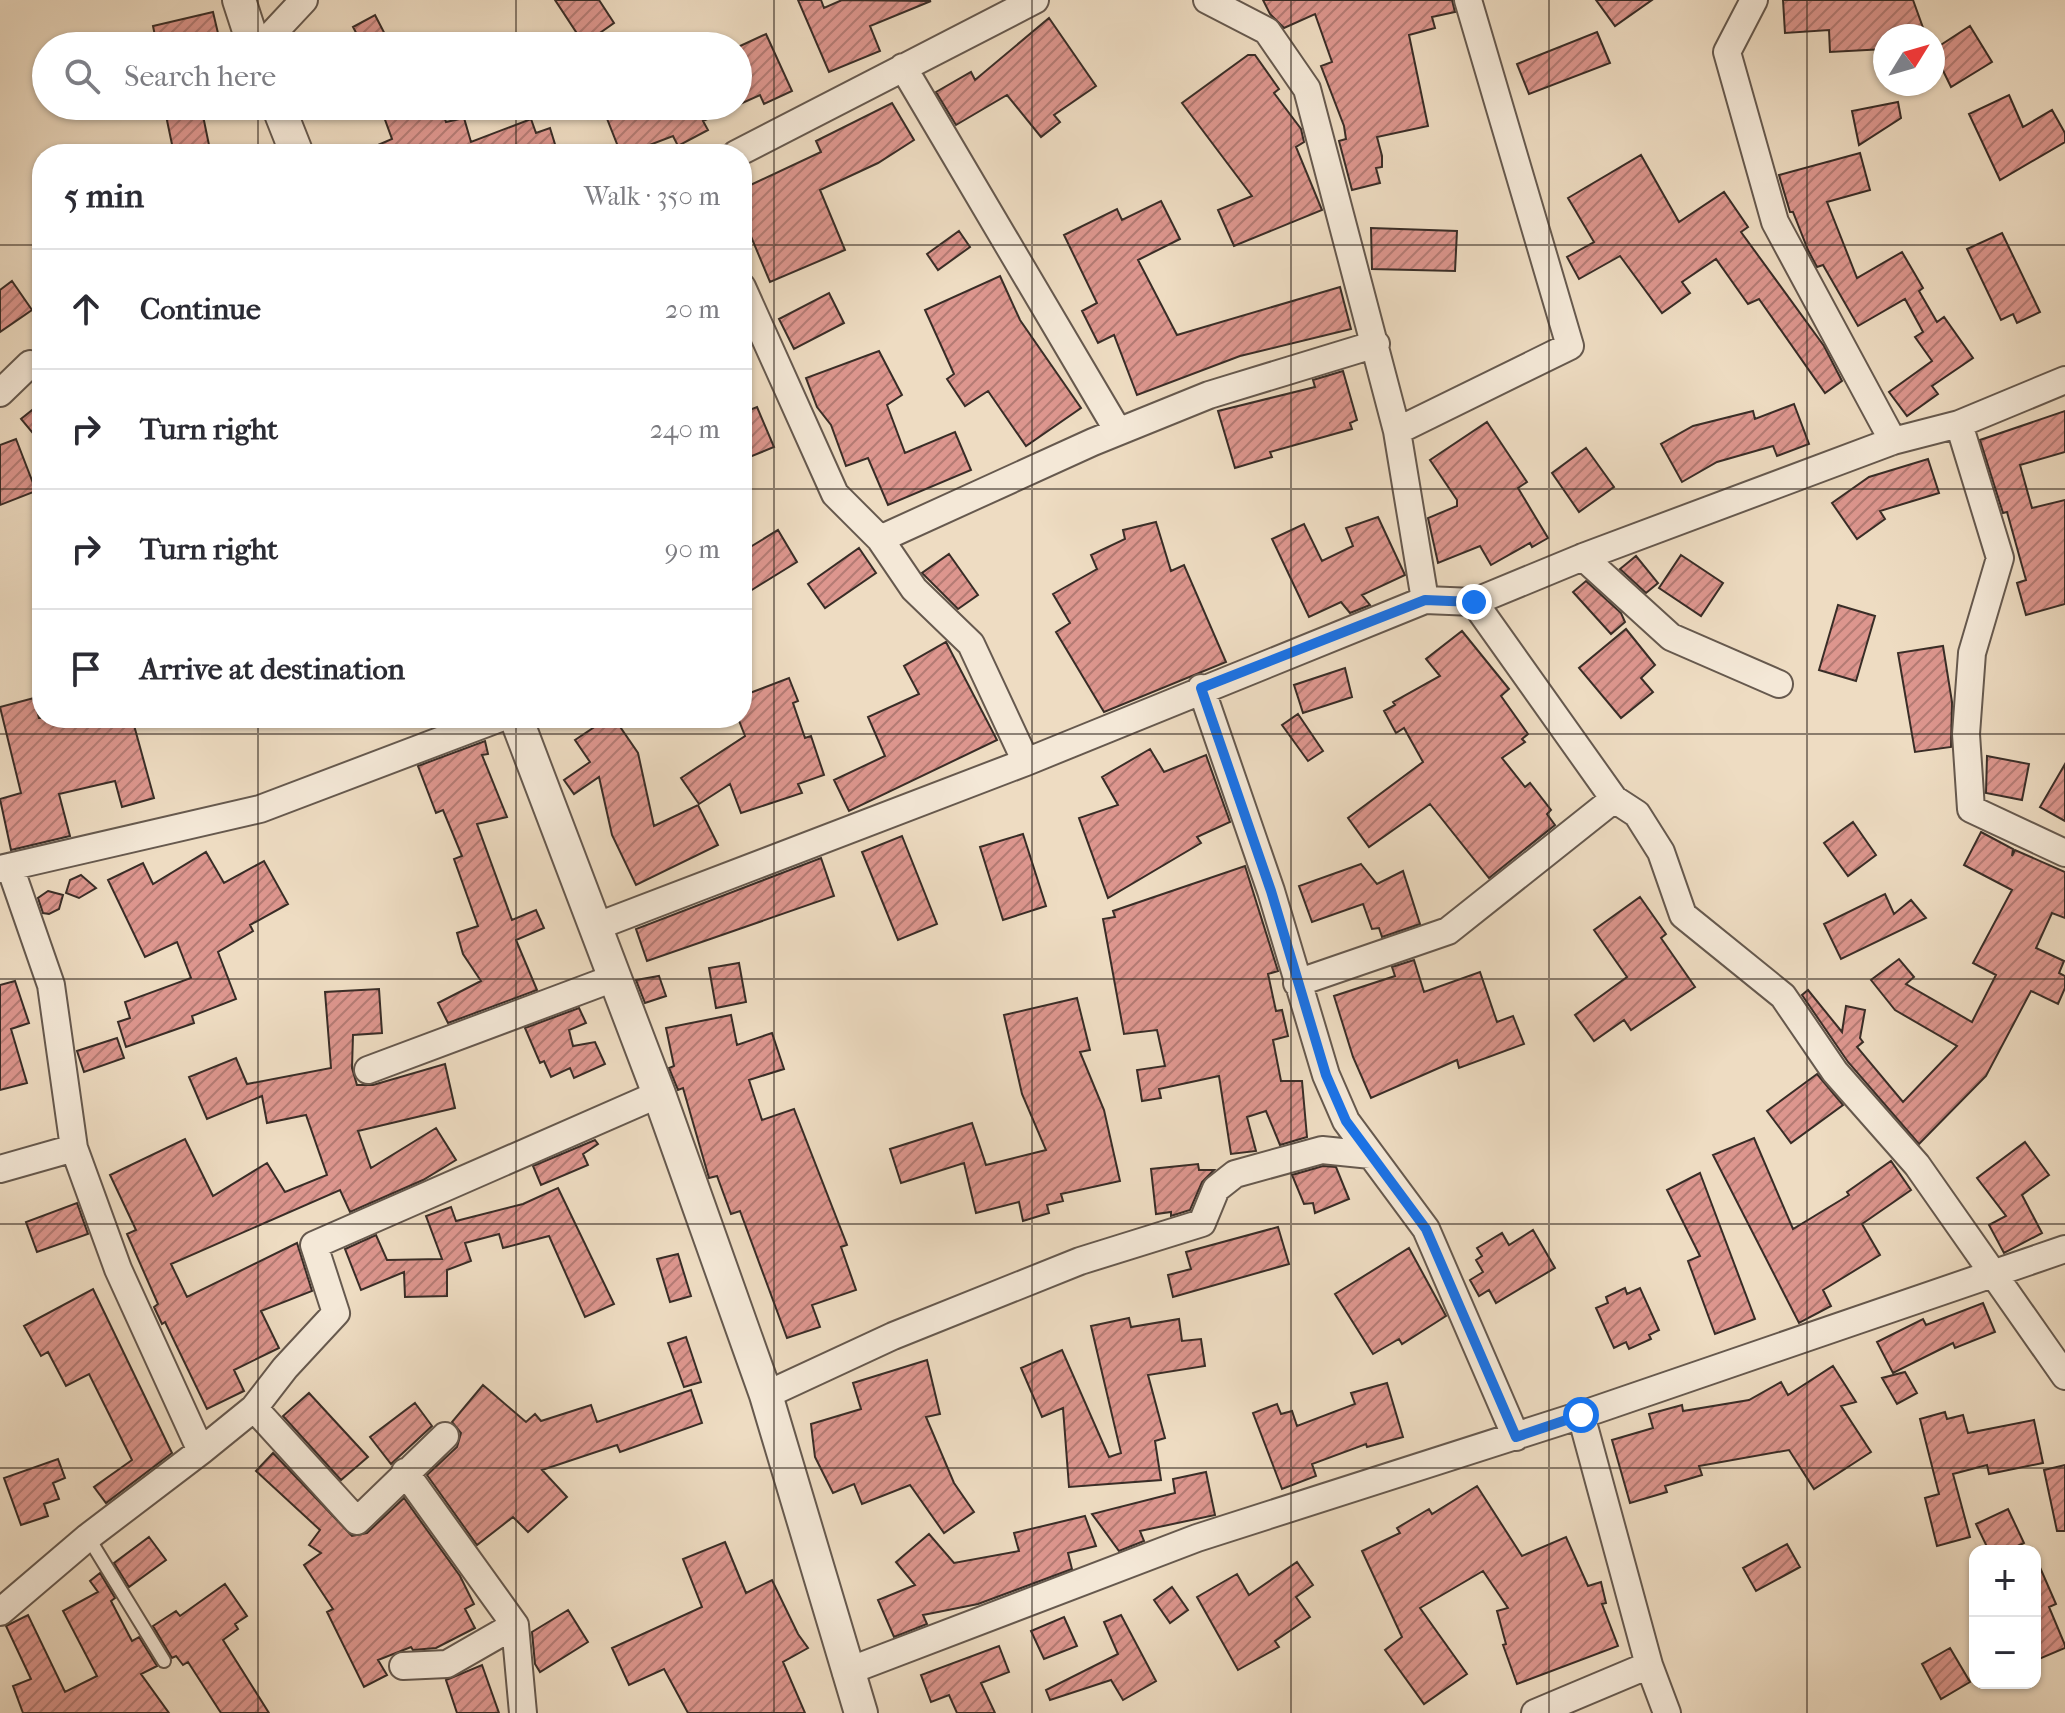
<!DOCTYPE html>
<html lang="en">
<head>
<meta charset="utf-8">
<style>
	:root { --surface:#fff; --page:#f7f7f7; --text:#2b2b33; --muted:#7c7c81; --line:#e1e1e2 }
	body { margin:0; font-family:"IM FELL French Canon",serif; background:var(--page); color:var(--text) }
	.controls { position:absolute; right:24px; bottom:24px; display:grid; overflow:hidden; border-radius:16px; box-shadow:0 2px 6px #0004 }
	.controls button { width:72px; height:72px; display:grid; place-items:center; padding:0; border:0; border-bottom:2px solid var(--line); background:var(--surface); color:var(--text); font:40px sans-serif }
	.compass { position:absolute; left:1873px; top:24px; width:72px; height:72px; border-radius:50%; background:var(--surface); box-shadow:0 2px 6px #0004; rotate:53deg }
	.stop { position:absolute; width:24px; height:24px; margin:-18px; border:6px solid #1a73e8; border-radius:50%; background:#fff }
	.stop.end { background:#1a73e8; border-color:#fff; box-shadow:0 2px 8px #0008 }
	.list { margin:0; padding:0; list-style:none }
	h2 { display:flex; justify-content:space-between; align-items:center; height:104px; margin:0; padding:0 32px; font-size:34px }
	h2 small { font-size:26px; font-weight:400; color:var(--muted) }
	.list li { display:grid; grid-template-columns:52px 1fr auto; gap:24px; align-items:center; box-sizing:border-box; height:120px; padding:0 32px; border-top:2px solid var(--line) }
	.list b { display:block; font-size:30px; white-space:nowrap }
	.list em { font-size:26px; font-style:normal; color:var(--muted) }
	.icon { flex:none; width:44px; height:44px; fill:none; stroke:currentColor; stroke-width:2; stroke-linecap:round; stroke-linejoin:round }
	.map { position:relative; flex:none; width:2065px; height:1713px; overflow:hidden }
	.search { position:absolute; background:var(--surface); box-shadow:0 2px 6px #0004; left:32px; top:32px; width:720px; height:88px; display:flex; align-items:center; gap:20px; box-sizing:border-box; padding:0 28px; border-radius:44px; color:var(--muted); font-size:30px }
	.panel { position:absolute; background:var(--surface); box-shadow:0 2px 6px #0004; left:32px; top:144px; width:720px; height:584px; border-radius:32px }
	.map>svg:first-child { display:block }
	.building { fill:url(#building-hatch); stroke:#392d27; stroke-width:2 }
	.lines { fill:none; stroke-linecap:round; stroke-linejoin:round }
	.service-casing { stroke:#66594e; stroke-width:16 }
	.minor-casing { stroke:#66594e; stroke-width:30 }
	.tertiary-casing { stroke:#66594e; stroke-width:36 }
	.service { stroke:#f4e8d7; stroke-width:12 }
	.minor { stroke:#f4e8d7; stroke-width:26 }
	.tertiary { stroke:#f4e8d7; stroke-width:32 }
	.route { stroke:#1a73e8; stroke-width:10 }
	.grid { fill:none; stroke:#392d27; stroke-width:2; stroke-opacity:0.55 }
</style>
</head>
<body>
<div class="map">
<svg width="2065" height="1713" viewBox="0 0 2065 1713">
	<defs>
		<pattern id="building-hatch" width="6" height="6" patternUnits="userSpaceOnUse" patternTransform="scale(2)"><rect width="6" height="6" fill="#dd968e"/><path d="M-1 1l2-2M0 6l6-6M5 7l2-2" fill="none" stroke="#b47b74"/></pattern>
	</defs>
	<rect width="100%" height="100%" fill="#eedcc2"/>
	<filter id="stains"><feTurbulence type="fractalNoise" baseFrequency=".0025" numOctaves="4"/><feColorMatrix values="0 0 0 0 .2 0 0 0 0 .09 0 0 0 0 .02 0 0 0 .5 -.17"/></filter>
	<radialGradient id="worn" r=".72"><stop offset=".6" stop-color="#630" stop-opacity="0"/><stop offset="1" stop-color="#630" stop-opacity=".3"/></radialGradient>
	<!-- building -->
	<path class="building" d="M555 0H599L614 23 584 44Z
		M798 0H821L824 8 842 0 931 1 870 26 880 51 829 72Z
		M1263 0H1452L1455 12 1432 17 1435 28 1409 35 1428 126 1377 137 1382 156V167L1376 168 1380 183 1352 190 1339 141 1346 139 1344 126 1321 66 1332 62 1315 14 1284 28 1270 14Z
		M1596 0H1652L1615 26Z
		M1783 0H1913L1926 36H1885V49L1830 52 1829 30 1785 33Z
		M213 12 221 46H157L153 26Z
		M375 15 391 46H363L353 27Z
		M1049 18 1096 86 1054 115 1060 122 1041 137 1007 95 956 125 936 92 971 72 975 80Z
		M1970 26 1992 62 1951 87 1933 50Z
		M1597 32 1610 63 1529 94 1517 64Z
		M766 34 792 91 764 104 760 95 738 105V47Z
		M1248 55H1255L1279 89 1274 93 1301 129 1304 142 1296 147 1322 210 1234 246 1218 210 1252 196 1182 103Z
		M2009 95 2023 127 2052 110 2065 133V142L2000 180 1969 114Z
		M1898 102 1901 118 1859 145 1852 111Z
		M892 103 914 140 878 163 820 190 845 250 770 282 742 215V189L821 152 816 141Z
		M164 106H201L210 150 174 154Z
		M380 106H440L446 122 464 118 471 142 531 119 536 133 550 128 558 154H357L392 139Z
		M602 106H736L703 121 708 130 678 146 673 136 626 154H621Z
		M1860 153 1870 190 1827 202 1857 278 1902 252 1923 288 1919 291 1937 322 1944 317 1973 358 1932 386 1938 394 1907 416 1889 392 1932 361 1915 337 1923 332 1905 299 1858 326 1823 265 1817 267 1808 250 1793 212H1790L1779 175Z
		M1641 155 1679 222 1724 192 1748 227 1741 232 1824 346 1842 381 1825 393 1759 299 1748 304 1716 259 1682 282 1690 293 1662 313 1620 256 1579 279 1567 257 1594 242 1568 198Z
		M1161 201 1180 239 1138 260 1177 335 1340 287 1351 329 1240 356 1137 395 1114 335 1098 343 1082 311 1097 303 1064 235 1117 209 1122 220Z
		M1371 228 1457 231 1455 271 1372 269Z
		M959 231 970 247 938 270 927 254Z
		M2002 233 2040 312 2017 323 2013 314 2001 320 1967 249Z
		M1000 276 1020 320 1081 408 1026 446 988 391 965 406 947 379 954 374 925 310Z
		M12 281 32 310 0 332V290Z
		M829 293 844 323 794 349 779 319Z
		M879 351 902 395 887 405 905 453 955 432 971 470 888 505 868 458 846 466 831 425 817 407 806 378Z
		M1343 371 1357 420 1350 423 1352 429 1270 452 1272 457 1235 468 1218 411 1315 387 1313 380Z
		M42 402V444L21 419Z
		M1794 404 1809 444 1777 456 1773 446 1717 462 1682 482 1661 444 1693 426 1753 411 1755 419Z
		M757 407 774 447 742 460V413Z
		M2065 411V452L2020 465 2032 508 2065 500V604L2026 615 2017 583 2026 580 2007 512 2003 513 1980 440Z
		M1487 422 1527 482 1518 488 1548 538 1532 547 1530 543 1491 565 1480 546 1438 563 1428 518 1457 506V500L1430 460Z
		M16 439 36 491 0 505V445Z
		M1586 448 1614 487 1579 512 1552 473Z
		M1928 459 1939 493 1880 511 1885 519 1857 539 1832 503 1869 477Z
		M1378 517 1405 575 1362 595 1370 605 1350 613 1341 602 1309 617 1272 539 1304 524 1322 561 1353 546 1346 528Z
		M1156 522 1171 571 1184 565 1226 662 1104 712 1056 632 1070 623 1053 594 1097 569 1091 555 1125 539 1123 530Z
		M778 530 797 562 742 596V552Z
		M859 548 876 573 825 608 808 584Z
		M949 554 978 595 958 609 922 573Z
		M1681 555 1723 583 1701 616 1659 588Z
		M1636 556 1658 583 1646 593 1620 569Z
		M1586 581 1621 613 1625 622 1611 634 1573 592Z
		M1838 605 1875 616 1856 681 1819 670Z
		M1626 629 1655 665 1641 678 1653 692 1621 718 1579 668Z
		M1462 631 1509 689 1501 696 1528 734 1522 739 1525 742 1502 758 1525 787 1530 783 1551 810 1547 814 1555 825 1489 878 1430 804 1369 847 1348 818 1423 762 1404 728 1396 733 1384 711 1395 705 1393 702 1440 676 1426 659Z
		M946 642 997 740 849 811 834 780 885 756 868 717 919 694 904 666Z
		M1943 646 1952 702 1951 747 1915 752 1898 653Z
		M1345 668 1352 697 1303 713 1294 685Z
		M789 678 798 701 793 703 805 738 811 736 824 775 798 784 802 793 741 813 730 784 699 804 681 778 745 736 738 718H742V696Z
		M34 698 39 718H132L154 798 122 807 115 781 59 794 70 836 11 850 0 799 21 793 0 707Z
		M1298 714 1323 751 1308 761 1282 725Z
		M608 718H614L638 753 654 826 698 805 718 845 636 885 612 835 599 777 574 794 564 780 590 762 575 740Z
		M485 741 488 754 482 755 507 817 477 824 512 920 536 910 544 928 516 940 537 990 448 1023 438 1003 481 981 463 954 457 933 478 926 454 859 462 856 443 810 436 813 418 766Z
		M1150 749 1164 772 1206 755 1230 822 1197 837 1201 843 1108 898 1079 818 1118 805 1102 777Z
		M1987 756 2029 764 2022 800 1986 793Z
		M2065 764V821L2040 807Z
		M1853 822 1876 855 1848 876 1824 843Z
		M1981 832 2013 849 2012 856 2015 850 2065 872V918L2052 913 2036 948 2064 961 2059 973 2065 976V988L2058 1004 2031 991 1986 1076 1919 1144 1848 1062 1802 995 1808 990 1842 1032 1846 1006 1865 1010 1860 1038 1863 1042 1857 1047 1903 1102 1957 1046 1895 1010 1871 980 1899 959 1914 977 1906 984 1972 1022 1996 975 1973 963 2012 890 1964 865Z
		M1023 834 1046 906 1003 920 980 847Z
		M902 836 937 924 898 940 862 852Z
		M206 852 224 883 264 861 288 904 250 925 253 931 218 952 236 999 192 1016 194 1023 126 1047 118 1022 130 1018 125 1002 191 978 177 942 145 957 108 880 143 863 153 884Z
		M821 858 834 896 647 961 636 929Z
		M1361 864 1377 884 1403 871 1420 924 1382 937 1379 928 1372 929 1363 904 1312 922 1299 886Z
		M1245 866 1278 971 1268 974 1276 1011 1282 1010 1288 1036 1273 1040 1281 1081H1302L1307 1137 1280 1145 1266 1111 1247 1117 1256 1151 1231 1154 1219 1076 1159 1089 1161 1098 1142 1101 1137 1070 1165 1066 1157 1030 1124 1034 1103 919 1115 917 1113 911Z
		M81 875 96 888 79 898 66 893 70 880Z
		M48 891 63 895 59 909 49 914 43 913 38 898Z
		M1885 894 1894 914 1911 900 1926 918 1841 959 1824 924Z
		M1640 897 1666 934 1661 938 1695 987 1631 1030 1624 1020 1594 1041 1575 1015 1627 977 1594 930Z
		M1414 960 1424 992 1480 972 1497 1022 1513 1016 1524 1044 1459 1068 1457 1060 1371 1098 1353 1057 1334 996 1395 976 1392 967Z
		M739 963 746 1002 716 1008 709 968Z
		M659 976 666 996 645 1003 636 980Z
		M15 981 29 1023 11 1029 27 1083 0 1090V985Z
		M379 989 382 1033 353 1035 352 1068 357 1085H373L445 1064 455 1108 358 1131 371 1168 436 1128 456 1160 423 1180 350 1212 340 1190 171 1264 187 1297 297 1243 312 1291 261 1311 279 1348 234 1370 244 1391 207 1409 165 1322 162 1324 154 1307 158 1304 127 1234 136 1230 110 1175 185 1139 213 1196 267 1163 285 1192 327 1175 306 1115 267 1123 262 1096 207 1119 189 1077 236 1058 247 1084 331 1068 325 992Z
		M1077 998 1090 1050 1080 1052 1104 1110 1120 1181 1061 1194 1063 1201 1047 1205 1049 1213 1023 1221 1019 1202 976 1213 964 1163 901 1183 890 1149 972 1123 986 1165 1046 1150 1022 1094 1004 1015Z
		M579 1008 586 1023 569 1030 573 1046 595 1042 605 1064 574 1078 570 1068 551 1077 544 1061 540 1063 525 1028Z
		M731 1015 737 1045 772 1033 784 1069 749 1080 762 1120 794 1109 847 1245 841 1247 856 1290 812 1305 820 1327 787 1338 740 1211 731 1214 717 1176 709 1178 683 1088 678 1090 669 1068 674 1066 666 1028Z
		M117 1038 124 1058 84 1072 77 1051Z
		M1817 1074 1843 1105 1791 1143 1767 1111Z
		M1754 1138 1793 1229 1849 1195 1847 1192 1891 1161 1911 1190 1862 1224 1880 1255 1823 1290 1831 1306 1799 1323 1713 1155Z
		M595 1140 598 1144 583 1154 588 1165 541 1185 533 1166Z
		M2025 1142 2049 1175 2022 1195 2042 1233 2004 1253 1989 1225 2006 1216 1977 1178Z
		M1198 1164 1199 1170H1214L1202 1182 1190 1210 1171 1216V1212L1156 1214 1151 1169Z
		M1323 1166 1336 1167 1349 1199 1315 1213 1313 1203 1304 1204 1292 1175Z
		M1700 1173 1755 1319 1715 1334 1688 1261 1700 1256 1667 1190Z
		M558 1188 614 1304 585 1317 549 1236 503 1248 499 1234 465 1243 471 1261 447 1270V1296L405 1297 404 1272 361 1290 345 1249 376 1235 387 1260 442 1259 426 1216 451 1207 456 1221 523 1204Z
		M77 1203 88 1234 37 1252 26 1222Z
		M1278 1227 1289 1264 1173 1297 1168 1275 1191 1269 1186 1252Z
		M1533 1230 1555 1268 1496 1303 1489 1290 1479 1296 1470 1280 1483 1272 1476 1260 1482 1256 1477 1248 1502 1233 1509 1245Z
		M1409 1248 1446 1316 1402 1344 1399 1339 1373 1354 1335 1294Z
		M678 1254 691 1296 670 1302 657 1259Z
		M1625 1288 1627 1294 1640 1288 1659 1330 1649 1335 1651 1339 1629 1349 1626 1342 1614 1348 1596 1308 1608 1303 1606 1297Z
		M93 1289 172 1453 106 1503 94 1487 132 1460 89 1374 66 1386 48 1352 41 1356 24 1326Z
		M1983 1303 1995 1332 1955 1348 1953 1343 1893 1373 1877 1342 1923 1319 1926 1325Z
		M1129 1318 1131 1327 1179 1319 1182 1341 1201 1339 1205 1366 1148 1375 1165 1438 1155 1441 1161 1480 1069 1487 1063 1408 1042 1417 1021 1368 1062 1350 1109 1457 1121 1453 1091 1326Z
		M686 1337 701 1382 684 1387 668 1343Z
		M927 1360 940 1414 926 1417 954 1483 974 1512 944 1533 910 1485 862 1504 854 1484 833 1493 815 1457 811 1424 861 1409 853 1383Z
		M1833 1366 1856 1402 1841 1406 1871 1452 1814 1489 1789 1450 1699 1466 1702 1475 1665 1486 1667 1492 1630 1503 1612 1440 1653 1428 1649 1414 1682 1405 1683 1411 1749 1400 1781 1382 1788 1395Z
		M1905 1372 1917 1393 1897 1404 1882 1378Z
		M1387 1383 1403 1437 1367 1447 1366 1444 1312 1464 1316 1476 1282 1489 1253 1413 1277 1404 1281 1414 1292 1411 1297 1426 1355 1404 1351 1393Z
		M483 1385 526 1422 535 1414 541 1421 591 1405 597 1422 691 1390 702 1423 620 1452 617 1445 542 1470 567 1497 528 1532 513 1517 477 1545 427 1475 457 1447 461 1433 452 1422Z
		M309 1393 368 1457 341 1480 283 1416Z
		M415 1403 432 1426 391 1464 370 1437Z
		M1945 1412 1947 1419 1963 1415 1968 1433 2034 1420 2043 1463 1989 1474 1987 1465 1953 1474 1970 1537 1937 1546 1925 1498 1939 1494 1920 1419Z
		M273 1453 352 1536 367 1533 404 1498 460 1576 474 1604 465 1609 475 1628 436 1648 413 1650 411 1647 378 1660 387 1675 364 1687 327 1612 333 1609 304 1565 321 1553 309 1545 320 1530 256 1471Z
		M58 1459 65 1478 53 1483 59 1499 44 1504 48 1516 21 1525 4 1478Z
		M2065 1465V1531H2057L2044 1470Z
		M1206 1472 1215 1515 1140 1531 1144 1541 1119 1551 1092 1514 1175 1493 1173 1479Z
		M1477 1486 1522 1556 1566 1537 1588 1586 1601 1582 1606 1603 1602 1604 1618 1646 1517 1684 1503 1645 1506 1644 1497 1611 1508 1608 1483 1571 1420 1608 1467 1674 1424 1704 1385 1650 1402 1637 1362 1551 1400 1533 1397 1528 1429 1509 1432 1514Z
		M2008 1509 2024 1543 2007 1551H1989L1976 1524Z
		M1085 1516 1096 1546 1068 1553 1072 1569 978 1604 923 1615 927 1624 894 1637 878 1600 915 1585 896 1562 929 1534 954 1563 1019 1551 1014 1533Z
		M149 1537 166 1560 129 1587 114 1563Z
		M725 1542 746 1593 772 1580 798 1634 808 1648 783 1662 805 1713H688L664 1669 629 1685 612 1648 702 1607 683 1559Z
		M1787 1544 1800 1567 1756 1591 1743 1568Z
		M2035 1556 2056 1604 2049 1607 2065 1645V1648L2039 1659 2035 1650Z
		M1297 1562 1313 1585 1296 1597 1310 1617 1275 1641 1279 1647 1238 1670 1197 1597 1237 1574 1249 1595Z
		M100 1573 115 1598 111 1601 132 1641 139 1637 157 1666 141 1674 169 1713H23L13 1686 31 1679 6 1626 28 1615 65 1692 97 1676 63 1611 98 1592 90 1581Z
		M225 1584 247 1616 235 1624 238 1629 223 1640 269 1713H221L188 1662 183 1665 176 1656 172 1658 153 1626 176 1611 180 1616Z
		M1172 1587 1188 1610 1170 1623 1154 1600Z
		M568 1610 588 1642 540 1672 535 1664 532 1632Z
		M1121 1615 1156 1681 1123 1700 1111 1680 1050 1700 1046 1690 1118 1654 1104 1622Z
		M1064 1617 1077 1646 1044 1659 1031 1631Z
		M999 1646 1009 1672 981 1683 995 1713H957L949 1695 931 1702 921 1675Z
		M1950 1648 1970 1682 1941 1699 1922 1664Z
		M482 1665 499 1713H457L446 1680Z"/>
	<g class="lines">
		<!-- service casing -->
		<g class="service-casing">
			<path id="service" d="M88 1537 164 1661"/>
		</g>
		<!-- minor casing -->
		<g class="minor-casing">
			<path id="minor" d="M1207 0 1267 31 1307 89 1397 431 1425 600
				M1754 0 1727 52 1775 222 1893 441
				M261 46 304 0
				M903 67 1118 431
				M736 154 1035 0
				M742 287 835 494 880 539 914 589 971 644 1026 762
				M0 393 30 364 42 370
				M1959 424 2000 558 1972 653 1966 734 1971 809 2065 853
				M1397 431 1570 346 1468 0
				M880 539 1093 442 1209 395 1376 344
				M1583 557 1671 637 1779 684
				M1474 602 1614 799 1637 814 1661 852 1683 915 1783 996 1835 1072 1917 1165 2065 1376
				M1201 688 1271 891 1326 1075 1346 1121 1426 1229 1516 1437
				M0 869 260 809 500 718
				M595 927 1026 762 1425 600 1474 602 1583 557 1893 441 1959 424 2065 380
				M1297 983 1448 931 1614 799
				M368 1070 614 978
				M0 1169 74 1148 51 985 10 867
				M766 1395 893 1336 1080 1261 1202 1223 1216 1189 1235 1174 1322 1150 1371 1155
				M254 1408 357 1521 445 1436
				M1581 1415 1649 1665 1667 1713
				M201 1451 254 1408 285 1368 336 1313 314 1245 659 1094
				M405 1472 515 1625 523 1713
				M0 1612 88 1537 201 1451 118 1269 74 1148
				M403 1666 447 1664 515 1625
				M846 1672 1197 1538 1581 1415 2065 1249
				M1535 1713 1649 1665"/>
		</g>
		<!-- tertiary casing -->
		<g class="tertiary-casing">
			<path id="tertiary" d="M239 0 254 46
				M278 106 297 154
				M516 718 659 1094 766 1395 861 1713"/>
		</g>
		<!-- service -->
		<use href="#service" class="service"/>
		<!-- minor -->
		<use href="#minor" class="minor"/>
		<!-- tertiary -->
		<use href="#tertiary" class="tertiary"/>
	</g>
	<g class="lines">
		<!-- route -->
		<path class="route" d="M1474 602 1425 600 1201 688 1271 891 1326 1075 1346 1121 1426 1229 1516 1437 1581 1415"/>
	</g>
	<!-- grid -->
	<path class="grid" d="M258 0V46M516 0V46M774 0V1713M1032 0V1713M1291 0V1713M1549 0V1713M1807 0V1713M258 106V154M516 106V154M0 245H42M742 245H2065M0 489H42M742 489H2065M258 718V1713M516 718V1713M0 734H2065M0 979H2065M0 1224H2065M0 1468H2065"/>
	<rect width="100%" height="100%" filter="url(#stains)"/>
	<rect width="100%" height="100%" fill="url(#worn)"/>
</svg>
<div class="controls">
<button>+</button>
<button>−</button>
</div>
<svg class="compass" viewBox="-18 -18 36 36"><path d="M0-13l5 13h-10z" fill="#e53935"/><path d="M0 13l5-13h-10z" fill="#7c7c81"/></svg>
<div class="stop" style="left:1581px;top:1415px"></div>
<div class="stop end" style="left:1474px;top:602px"></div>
<div class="search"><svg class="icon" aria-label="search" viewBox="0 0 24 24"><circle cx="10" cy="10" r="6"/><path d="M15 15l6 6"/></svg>Search here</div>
<section class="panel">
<h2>5 min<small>Walk · 350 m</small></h2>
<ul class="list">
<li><svg class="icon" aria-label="ahead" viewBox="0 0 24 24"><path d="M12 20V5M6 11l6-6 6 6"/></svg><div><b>Continue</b></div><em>20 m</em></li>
<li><svg class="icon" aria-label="right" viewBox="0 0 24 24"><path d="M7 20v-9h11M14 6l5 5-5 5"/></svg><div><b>Turn right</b></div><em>240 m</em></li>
<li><svg class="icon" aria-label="right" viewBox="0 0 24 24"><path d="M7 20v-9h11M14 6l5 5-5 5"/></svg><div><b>Turn right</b></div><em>90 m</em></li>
<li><svg class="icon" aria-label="arrive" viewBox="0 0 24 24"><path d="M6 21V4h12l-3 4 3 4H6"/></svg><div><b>Arrive at destination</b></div></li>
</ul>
</section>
</div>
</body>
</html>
